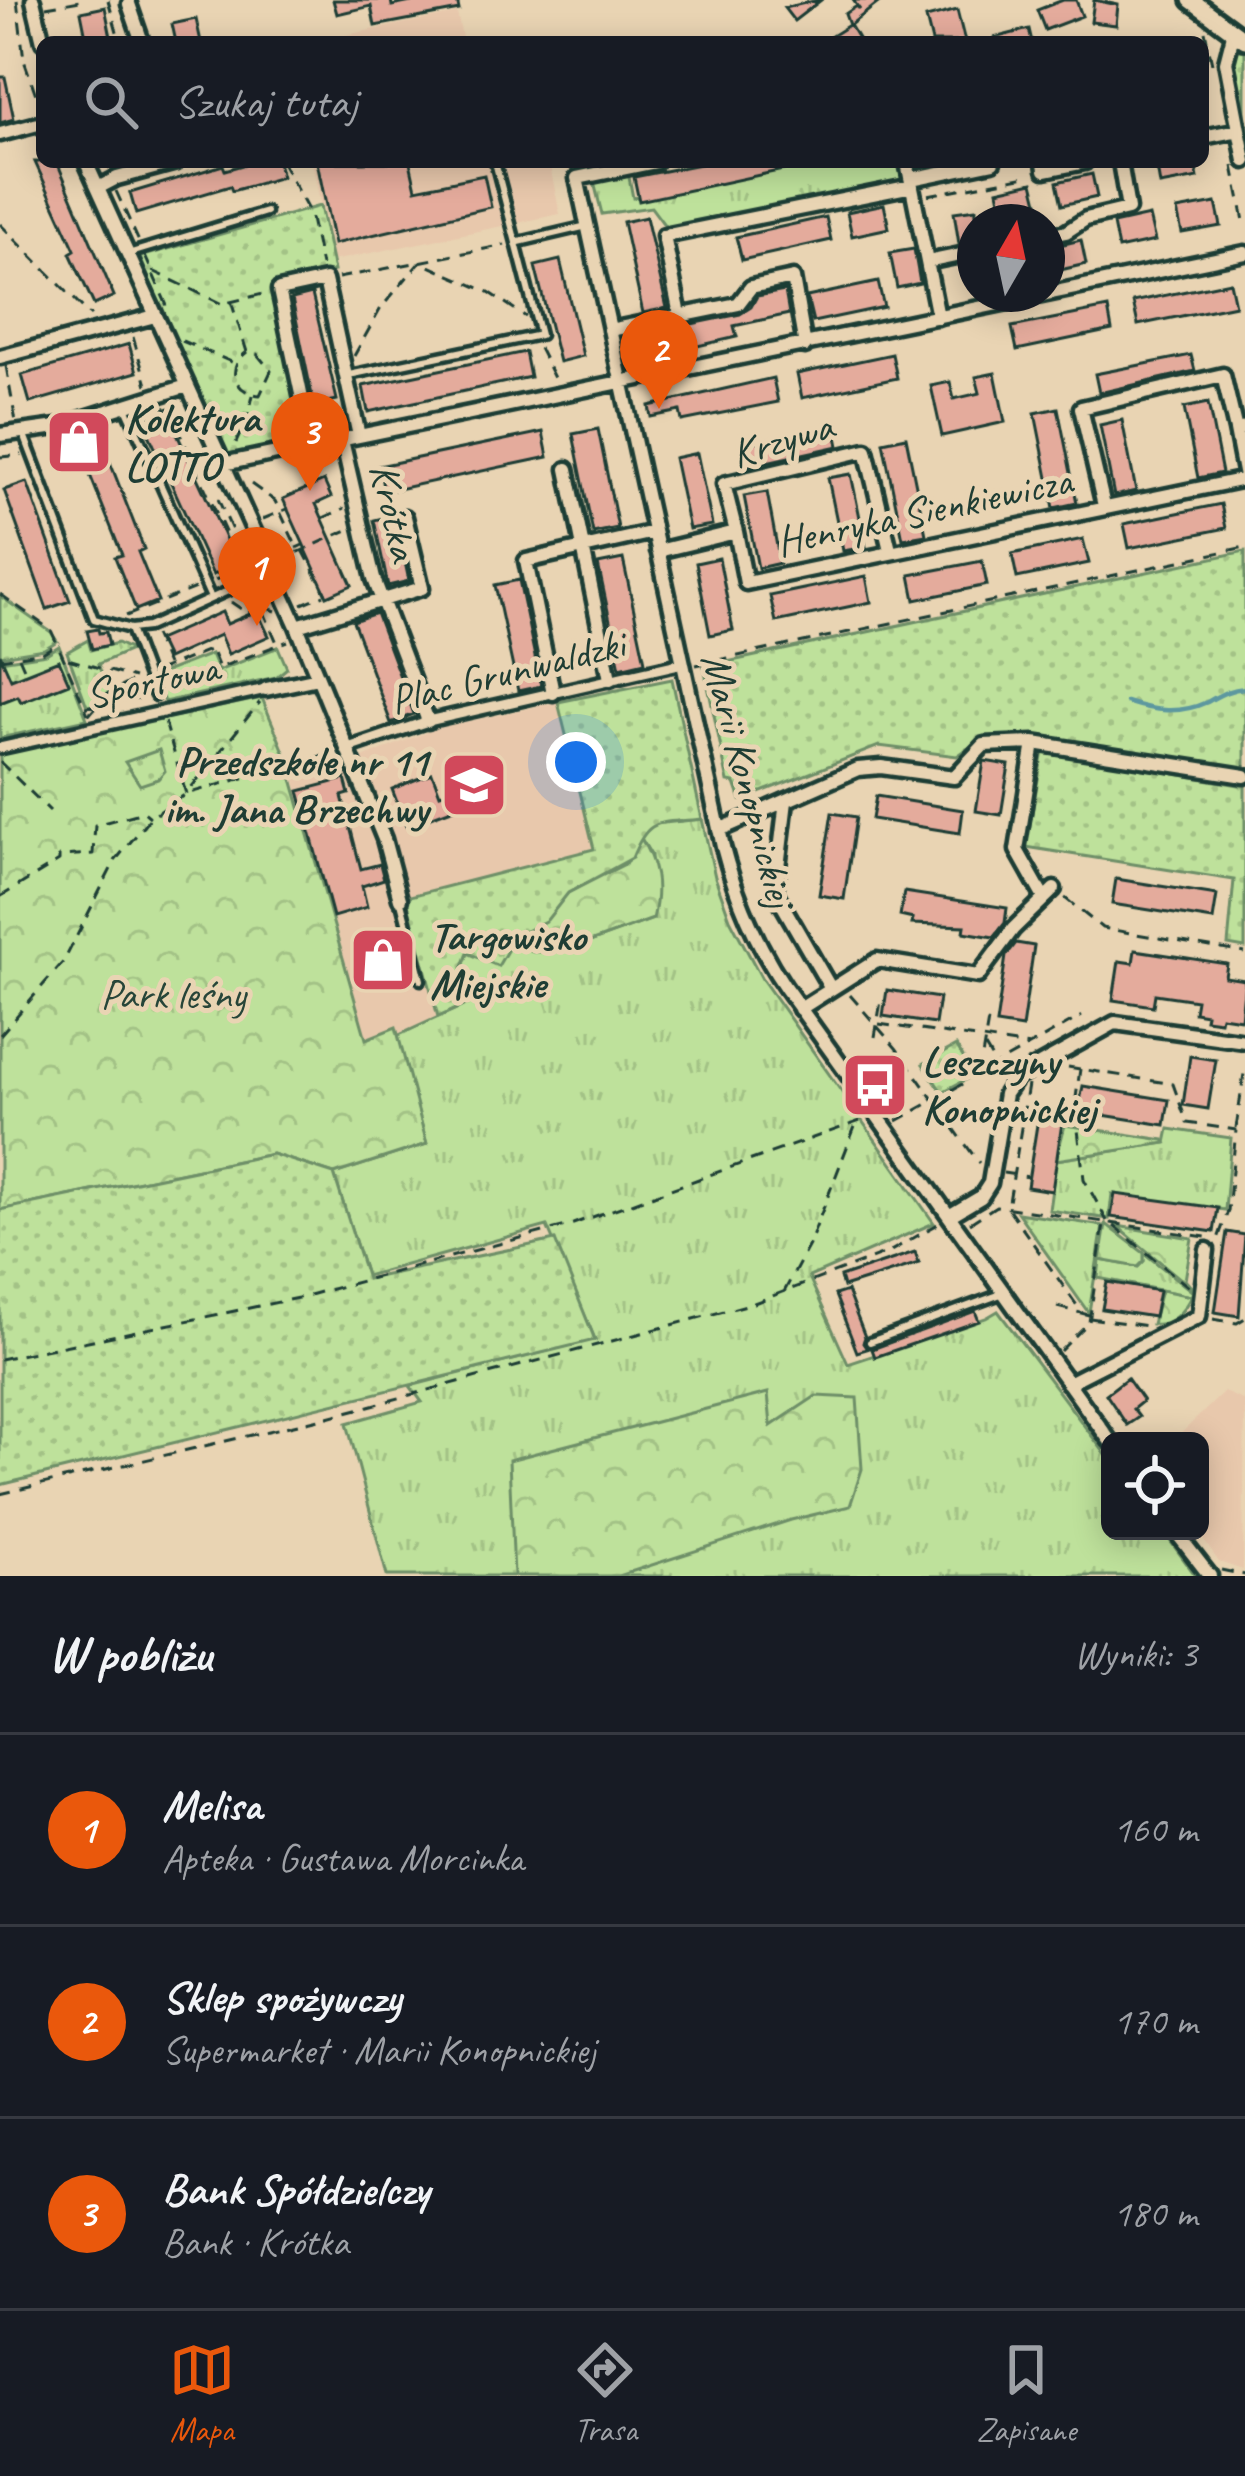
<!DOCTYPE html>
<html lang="pl">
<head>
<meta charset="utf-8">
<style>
	:root { --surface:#171b24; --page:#242831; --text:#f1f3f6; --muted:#9ea1a6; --line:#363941; --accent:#ea580c }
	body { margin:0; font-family:Caveat,sans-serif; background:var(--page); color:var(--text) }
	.controls { position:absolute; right:36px; bottom:36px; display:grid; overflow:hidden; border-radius:18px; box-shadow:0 6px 30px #0003 }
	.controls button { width:108px; height:108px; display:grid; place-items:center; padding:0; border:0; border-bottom:3px solid var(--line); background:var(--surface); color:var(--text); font:60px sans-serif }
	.compass { position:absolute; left:957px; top:204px; width:108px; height:108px; border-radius:50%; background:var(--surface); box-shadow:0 6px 30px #0003; rotate:9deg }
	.you { position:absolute; left:576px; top:762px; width:42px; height:42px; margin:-30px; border:9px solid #fff; border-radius:50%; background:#1a73e8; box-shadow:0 0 0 18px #1a73e833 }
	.badge { display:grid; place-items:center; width:78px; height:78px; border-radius:50%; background:var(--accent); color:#fff; font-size:39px; font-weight:700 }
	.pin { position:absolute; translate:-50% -99px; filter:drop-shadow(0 3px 6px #0008) }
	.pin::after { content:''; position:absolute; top:63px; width:42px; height:36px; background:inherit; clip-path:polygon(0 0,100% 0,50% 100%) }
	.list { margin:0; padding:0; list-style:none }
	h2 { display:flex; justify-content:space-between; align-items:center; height:156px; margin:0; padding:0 48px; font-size:51px }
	h2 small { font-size:39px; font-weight:400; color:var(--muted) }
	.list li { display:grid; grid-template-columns:78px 1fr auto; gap:36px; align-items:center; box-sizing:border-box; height:192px; padding:0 48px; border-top:3px solid var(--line) }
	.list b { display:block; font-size:45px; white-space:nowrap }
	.list p { margin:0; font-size:39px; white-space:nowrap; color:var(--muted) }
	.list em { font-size:39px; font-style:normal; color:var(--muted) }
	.icon { flex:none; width:66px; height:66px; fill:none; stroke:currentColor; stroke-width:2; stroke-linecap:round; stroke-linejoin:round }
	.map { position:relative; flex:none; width:1245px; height:1576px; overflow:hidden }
	.search { position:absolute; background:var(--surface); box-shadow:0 6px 30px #0003; left:36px; right:36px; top:36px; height:132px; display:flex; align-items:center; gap:30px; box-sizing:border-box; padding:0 42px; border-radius:18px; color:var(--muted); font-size:45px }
	.sheet { height:732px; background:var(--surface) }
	nav { display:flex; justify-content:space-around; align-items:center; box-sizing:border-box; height:168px; border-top:3px solid var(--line); background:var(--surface); font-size:33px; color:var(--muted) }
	nav a { display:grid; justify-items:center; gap:6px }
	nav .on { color:var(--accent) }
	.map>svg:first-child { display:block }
	.built { fill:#e8c8ac }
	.grass { fill:url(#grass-tufts); stroke:#6e8f68; stroke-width:3 }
	.forest { fill:url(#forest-crowns); stroke:#6e8f68; stroke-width:3 }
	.park { fill:url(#park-dots); stroke:#6e8f68; stroke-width:3 }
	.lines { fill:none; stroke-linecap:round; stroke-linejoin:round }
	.stream { stroke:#5d989f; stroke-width:4.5 }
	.building { fill:#e4ab9c; stroke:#1f3d34; stroke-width:3 }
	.service-casing { stroke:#1f3d34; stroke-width:15 }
	.pedestrian-casing { stroke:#1f3d34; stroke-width:18 }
	.minor-casing { stroke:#1f3d34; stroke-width:21 }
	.tertiary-casing { stroke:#1f3d34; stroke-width:24 }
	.path { stroke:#1f3d34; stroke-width:3; stroke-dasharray:12 9; stroke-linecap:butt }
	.service { stroke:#e9d4b3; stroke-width:6 }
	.pedestrian { stroke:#e9d4b3; stroke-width:9 }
	.minor { stroke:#e9d4b3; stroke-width:12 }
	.tertiary { stroke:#e9d4b3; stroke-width:15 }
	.labels { text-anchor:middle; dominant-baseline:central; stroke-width:10; stroke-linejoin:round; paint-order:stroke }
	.poi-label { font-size:42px; font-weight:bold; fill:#1f3d34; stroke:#e9d4b3; text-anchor:start }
	.street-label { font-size:42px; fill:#1f3d34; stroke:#e9d4b3 }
	.park-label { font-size:42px; fill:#274539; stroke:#e9d4b3 }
</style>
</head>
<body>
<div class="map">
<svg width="1245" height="1576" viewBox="0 0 1245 1576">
	<defs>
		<pattern id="grass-tufts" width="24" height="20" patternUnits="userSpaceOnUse" patternTransform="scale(3)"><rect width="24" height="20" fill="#bee19b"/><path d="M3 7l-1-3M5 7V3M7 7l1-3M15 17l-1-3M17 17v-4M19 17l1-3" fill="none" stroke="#a3c286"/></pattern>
		<pattern id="forest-crowns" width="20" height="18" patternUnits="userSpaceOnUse" patternTransform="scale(3)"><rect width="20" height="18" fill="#bee19b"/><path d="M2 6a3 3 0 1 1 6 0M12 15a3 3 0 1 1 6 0" fill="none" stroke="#a3c286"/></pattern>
		<pattern id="park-dots" width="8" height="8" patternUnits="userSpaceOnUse" patternTransform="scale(3)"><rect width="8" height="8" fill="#bee19b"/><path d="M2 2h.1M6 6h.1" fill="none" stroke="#a3c286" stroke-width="1.8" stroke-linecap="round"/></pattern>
	</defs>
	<rect width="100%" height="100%" fill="#e9d4b3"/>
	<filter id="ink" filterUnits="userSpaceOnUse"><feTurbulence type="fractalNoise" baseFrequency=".00833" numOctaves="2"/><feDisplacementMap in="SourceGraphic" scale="24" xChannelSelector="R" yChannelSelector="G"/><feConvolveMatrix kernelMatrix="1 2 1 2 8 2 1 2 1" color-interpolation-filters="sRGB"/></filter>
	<g filter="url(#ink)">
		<!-- built -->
		<path class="built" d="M457 13 463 42H310Z
			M312 162H549L560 214 332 261Z
			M558 702 594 849 406 897 438 1017 367 1049 294 778 360 759 437 728Z
			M1224 1392 1245 1401 1243 1570 1219 1562 1197 1531 1200 1441H1173Z"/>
		<!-- grass -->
		<path class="grass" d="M822 162H900L902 183 668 230 651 207 602 214 593 178 628 172 633 198Z
			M88 640 91 650 117 643 131 650 98 664 111 697 144 684 148 695 87 706 67 652Z
			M59 646 87 719 0 738V661L46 654Z
			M278 647 287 668 276 677 164 702 154 676 211 654 218 671Z
			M702 819 715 877 730 919 762 979 934 1223 809 1277 848 1364 986 1318 998 1311 1110 1460V1531H1163L1196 1576H387L347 1423 422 1402 410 1386 595 1339 547 1226 366 1276 334 1174 427 1144 397 1036 467 1004 462 969 468 953 515 937 533 951H565L653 919 651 855 639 835 654 824Z
			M1169 1129 1231 1138 1225 1210 1112 1194 1109 1219 1049 1210 1056 1160 1166 1143Z
			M1018 1213 1103 1226 1089 1312H1088Z
			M1144 1253 1193 1292 1191 1296 1098 1278 1100 1260 1138 1267 1144 1261Z"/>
		<!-- forest -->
		<path class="forest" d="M262 698 285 754 366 1039 396 1027 427 1144 334 1174 272 1154 0 1210V747L174 704 178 716Z
			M639 835C657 864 661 886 653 919L565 951 533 952 515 937 534 928 568 893 625 864Z
			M1065 1125 1164 1140 1166 1143 1056 1160Z
			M1106 1224 1144 1253V1261L1138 1267 1100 1260Z
			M1117 1226 1192 1238 1185 1280 1194 1290Z
			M1161 1290 1191 1296C1184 1311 1171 1327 1152 1324Z
			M768 1393 771 1426 816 1396 857 1398 862 1469 850 1506 791 1520 618 1576H514L509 1460Z"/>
		<!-- park -->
		<path class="park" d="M1237 50H1245V131L1232 67V58Z
			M320 206 334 271 274 283 306 438 223 457 140 257Z
			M1245 551V771L1035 736 980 740 957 756 879 746 741 800 735 783 728 782 704 667Z
			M0 596 51 632 57 641 44 649 0 656Z
			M672 679 702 819C659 824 649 815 632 858L568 893 547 920 515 937 498 966 468 953 462 969 467 1004 438 1017 406 897 594 849 558 702Z
			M159 750 165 771 158 779 140 785 125 762Z
			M1043 751 1245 786V948L1228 945 1234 880 1026 847Z
			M956 1046 974 1075 942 1092 923 1064Z
			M272 1154 334 1174 367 1279 555 1240 595 1340 0 1485V1210Z"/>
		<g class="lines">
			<!-- stream -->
			<path class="stream" d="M1126 702C1154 711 1179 715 1207 702 1220 695 1230 689 1245 688"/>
		</g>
		<!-- building -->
		<path class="building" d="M333 0H391L392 6 421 0H457L459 10 375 26 371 6 337 14Z
			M821 0 794 21 784 8 818 0Z
			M853 0H882L850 25 860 42H822L849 25 845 14 857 6 860 10Z
			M1063 0H1076L1082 16 1045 30 1037 10Z
			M1094 0 1118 5 1116 25 1091 22Z
			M105 7 112 42H87L81 12Z
			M957 10 965 42H932L926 18Z
			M196 19 201 42H176L172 24Z
			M1029 29 1032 42H994V38Z
			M0 77H5L14 119 0 123Z
			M35 162H57L114 296 94 305 70 253 75 250Z
			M253 162H278L282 177 232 191 230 186 136 214 130 193 223 165 225 170Z
			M317 162H410L416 189 484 175 491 207 334 244Z
			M710 162H796L797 167 639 201 634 177Z
			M1156 162H1195L1198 178 1160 185Z
			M1092 174 1097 197 1062 205 1057 182Z
			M1033 182 1039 206 1003 214 998 190Z
			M1216 203 1221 226 1182 233 1177 210Z
			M884 204 889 228 852 236 847 212Z
			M976 209 975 242 959 244 954 212Z
			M1149 216 1155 241 1118 249 1113 224Z
			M646 217 667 308 643 313 623 222Z
			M826 217 831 240 742 260 736 237Z
			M1081 240 1086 264 1047 273V248Z
			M914 249 920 283 897 288 890 253Z
			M560 260 583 356 559 362 535 266Z
			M878 282 884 307 813 322 807 297Z
			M1230 282 1235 305 1138 325 1133 302Z
			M785 291 789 314 734 326 737 337 667 353 662 330 740 314 751 307 757 296Z
			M312 294 337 400 314 405 292 299Z
			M1108 308 1112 330 1017 350 1012 327Z
			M129 344 137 372 30 403 22 375Z
			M525 352 530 377 368 412 363 386Z
			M892 354 897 378 802 398 797 374Z
			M1191 355 1195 371 1099 393 1095 374Z
			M995 373 1005 422 942 436 931 386 950 382 954 399 980 393 976 377Z
			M773 378 778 402 682 421 680 411 651 417 649 406Z
			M1208 403 1222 473 1198 478 1184 408Z
			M165 408 237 564 213 575 142 419Z
			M1058 408 1077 503 1054 508 1035 413Z
			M1122 420 1136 491 1114 496 1100 425Z
			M835 426 839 446 744 467 740 445Z
			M598 429 618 528 593 533 573 434Z
			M543 432 548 457 384 492 379 466Z
			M96 435 103 459 108 457 144 549 138 552 158 601 136 610 115 557 122 555 86 465 93 463 86 437Z
			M906 437 926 535 903 539 883 442Z
			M697 453 712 525 689 529 674 458Z
			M851 474 866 547 843 551 828 478Z
			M324 481 331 497 316 504 352 585 327 596 283 499Z
			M27 482 70 601 47 609 4 490Z
			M767 492 780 563 758 568 744 496Z
			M1221 504 1226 528 1129 548 1124 524Z
			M395 515 409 581 388 586 374 520Z
			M1083 539 1089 563 1017 578 1012 554Z
			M719 558 733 630 710 635 696 563Z
			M623 559 645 662 620 668 598 564Z
			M982 561 987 585 915 600 910 575Z
			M866 576 871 602 776 622 770 596Z
			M519 580 541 686 518 691 495 585Z
			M257 611 269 636 228 654 220 635 167 659 158 640 222 612 227 624Z
			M376 613 414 714 391 723 353 621Z
			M98 629 99 633 106 632 109 645 92 649 87 631Z
			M0 654 11 679 59 660 69 683 21 702 18 696 0 703Z
			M984 761 1009 765 1001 815 976 811Z
			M491 767 500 791 406 826 392 789 432 773 440 794 469 783 466 776Z
			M345 779 349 794 342 796 361 869 380 864 384 879 362 886 367 907 333 917 299 791Z
			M876 796 963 810 960 833 872 819Z
			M832 813 856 817 844 899 819 895Z
			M1116 879 1217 895 1213 920 1112 904Z
			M904 892 1007 908 1005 923 994 937 964 932 965 926 912 924 913 919 900 916Z
			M1016 943 1034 946 1022 1028 996 1024 1006 956Z
			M1135 950 1227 964 1225 977 1245 980 1241 1019 1221 1016 1220 1021 1205 1019 1206 1014 1194 1012 1196 1000 1155 994 1153 1006 1113 1000 1119 961 1133 963Z
			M887 990 939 998 935 1024 883 1016Z
			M1190 1056 1216 1060 1208 1109 1183 1105Z
			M1083 1086 1169 1100 1165 1125 1078 1111Z
			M1040 1106 1064 1109 1052 1191 1027 1187Z
			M1115 1194 1218 1208 1214 1232 1111 1217Z
			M1227 1232 1245 1235 1239 1316 1215 1312Z
			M915 1252 919 1263 843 1287 840 1277Z
			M1107 1282 1159 1291 1154 1317 1102 1309Z
			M847 1291 865 1337 863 1343 867 1349 857 1352 835 1295Z
			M975 1311 979 1321 875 1357 872 1349Z
			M1127 1378 1143 1401 1133 1409 1139 1417 1127 1425 1106 1394Z"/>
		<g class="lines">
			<!-- service casing -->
			<g class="service-casing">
				<path id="service" d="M519 242 587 226
					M131 253 266 212
					M349 375 540 335 495 162
					M126 407 211 598
					M23 432 94 619 130 629 148 627 272 571
					M130 629 155 696
					M401 902 421 980
					M870 1342 1001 1294"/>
			</g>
			<!-- pedestrian casing -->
			<g class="pedestrian-casing">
				<path id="pedestrian" d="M0 748 266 689
					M348 748 428 721 683 663"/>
			</g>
			<!-- minor casing -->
			<g class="minor-casing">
				<path id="minor" d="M33 0 43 42
					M129 4 142 42
					M1234 31 1226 62 1245 161
					M0 134 42 123
					M1203 137 1239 130
					M86 162 297 626 384 839 400 899
					M655 162 577 178 723 847C736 897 756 944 785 987L1110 1441
					M907 162 938 317
					M1044 162 1045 170 1085 162
					M911 179 993 162
					M98 188 117 178 176 162
					M1047 236 1066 232 1086 219 1128 209 1120 162
					M927 262 975 252
					M680 315 664 236 912 186
					M610 330 738 304 751 287 793 278 805 346
					M0 357 155 316
					M1245 428 1236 430 1245 477
					M0 435 57 427 187 386
					M342 440 374 579 428 721
					M312 446 279 290 325 280 359 436
					M223 464 1245 253
					M567 469 610 679
					M1104 506 1081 408 1223 375 1236 430
					M736 532 724 484 866 450 890 550
					M658 551 736 532 746 583 1245 479
					M297 626 422 588 405 517
					M266 689 318 678
					M553 693 526 561 654 532
					M1034 743 1017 850 1044 898
					M786 801 775 892 831 989
					M719 830 858 769 881 767 954 777 984 745 1034 743 1245 776
					M800 1009 877 960 978 976 1013 929 1054 889
					M949 1216 981 1197 990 1183 1005 1094 1016 1078 1115 1023 1245 1041
					M1068 1383 1199 1316 1207 1250
					M1175 1531 1210 1576"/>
			</g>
			<!-- tertiary casing -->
			<g class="tertiary-casing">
				<path id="tertiary" d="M1191 0 1245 40"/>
			</g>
			<!-- path -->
			<path class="path" d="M17 0 24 60 41 109
				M108 0 120 42
				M46 7 86 0
				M1205 31 1213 68
				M282 162 310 214 321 266
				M1233 166 1245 226
				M116 191 139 242
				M928 195 1031 175
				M0 224 91 316
				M145 256 168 308
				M153 271 222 304 267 293
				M338 278 505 245
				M231 301 247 352 257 354 271 371 260 395C234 393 225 368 247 352
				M133 337 147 385
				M182 341 234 363
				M539 348 556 382
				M354 356 381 308 420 262 489 292 526 317
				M6 366 16 422
				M168 407 242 569
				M236 443 249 414 253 395
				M0 457 22 455
				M251 484 275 501 299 552 350 529
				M218 499 248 566 255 568
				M323 518 345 508
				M263 519 289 508
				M303 550 326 594
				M277 557 303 545
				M215 580 248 566
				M255 591 278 645
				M0 594 51 630 88 714
				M231 602 247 613 262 606 276 611
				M302 604 324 595
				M126 616 195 588
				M154 635 167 665
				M19 657 26 673
				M0 659 44 652 60 642
				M68 659 134 678
				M696 665 1245 547
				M158 671 211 649 219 668 288 641
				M85 707 144 698
				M89 715 107 694 138 678
				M165 722 186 794 260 702
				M0 762 50 811
				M0 897 59 861V856L93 854 95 825 144 812 150 817
				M1065 898 1102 928 1245 953
				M850 995 896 1048 979 1163
				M879 1024 1030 1046
				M0 1035 64 961 115 861 150 818 186 794 332 753
				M875 1037 881 1001
				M985 1047 995 1064
				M1068 1067 1173 1084 1187 1123 1236 1130 1228 1211 1218 1239
				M1080 1069 1075 1105 1084 1179 1107 1221
				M979 1075 988 1021
				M1028 1085 1008 1208 1083 1314
				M897 1121 1082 1016
				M1236 1128 1245 1067
				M1003 1173 1029 1177
				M970 1223 996 1206 1206 1237
				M1114 1226 1190 1288
				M784 1292 809 1245 856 1124
				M1057 1307 1089 1315
				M1090 1318 1147 1326
				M1213 1319 1237 1323 1245 1318
				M1060 1351 1089 1322 1104 1224
				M0 1359 298 1298 573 1224 863 1120
				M0 1494 328 1417 754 1303 889 1252 938 1224
				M1221 1570 1245 1575"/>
			<!-- service -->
			<use href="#service" class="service"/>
			<!-- pedestrian -->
			<use href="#pedestrian" class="pedestrian"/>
			<!-- minor -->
			<use href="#minor" class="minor"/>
			<!-- tertiary -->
			<use href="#tertiary" class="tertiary"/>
		</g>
	</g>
	<!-- icons -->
	<defs>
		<g id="shop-square" transform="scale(3.45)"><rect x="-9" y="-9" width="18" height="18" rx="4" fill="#d1495b" stroke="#e9d4b3"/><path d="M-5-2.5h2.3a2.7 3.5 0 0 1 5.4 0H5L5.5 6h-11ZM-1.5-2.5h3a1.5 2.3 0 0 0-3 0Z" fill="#fff"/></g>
		<g id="school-square" transform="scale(3.45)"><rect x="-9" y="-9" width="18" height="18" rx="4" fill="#d1495b" stroke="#e9d4b3"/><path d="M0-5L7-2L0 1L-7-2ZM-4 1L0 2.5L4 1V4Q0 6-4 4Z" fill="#fff"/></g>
		<g id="bus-square" transform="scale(3.45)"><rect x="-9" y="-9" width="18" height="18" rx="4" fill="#d1495b" stroke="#e9d4b3"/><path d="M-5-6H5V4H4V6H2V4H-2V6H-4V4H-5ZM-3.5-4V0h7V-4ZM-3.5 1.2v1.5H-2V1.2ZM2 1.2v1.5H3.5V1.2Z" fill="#fff"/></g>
	</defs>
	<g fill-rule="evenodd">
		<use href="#shop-square" x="79" y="442"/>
		<use href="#school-square" x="474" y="785"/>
		<use href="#shop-square" x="383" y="960"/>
		<use href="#bus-square" x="875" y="1085"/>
	</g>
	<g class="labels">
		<!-- poi labels -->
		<g class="poi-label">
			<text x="125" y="418">Kolektura<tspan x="125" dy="48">LOTTO</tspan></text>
			<text x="428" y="761" text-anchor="end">Przedszkole nr 11<tspan x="428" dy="48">im. Jana Brzechwy</tspan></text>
			<text x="430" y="936">Targowisko<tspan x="430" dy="48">Miejskie</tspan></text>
			<text x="922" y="1061">Leszczyny<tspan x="922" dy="48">Konopnickiej</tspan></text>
		</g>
		<!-- street labels -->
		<g class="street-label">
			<text transform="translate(782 440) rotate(-17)">Krzywa</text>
			<text transform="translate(924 511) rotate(-12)">Henryka Sienkiewicza</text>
			<text transform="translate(394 512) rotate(77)">Krótka</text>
			<text transform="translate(507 672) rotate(-14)">Plac Grunwaldzki</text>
			<text transform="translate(152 681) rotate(-12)">Sportowa</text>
			<text transform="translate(748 780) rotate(75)">Marii Konopnickiej</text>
		</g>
		<!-- park labels -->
		<g class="park-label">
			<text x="173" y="994">Park leśny</text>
		</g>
	</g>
</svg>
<div class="controls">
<button><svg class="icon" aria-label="locate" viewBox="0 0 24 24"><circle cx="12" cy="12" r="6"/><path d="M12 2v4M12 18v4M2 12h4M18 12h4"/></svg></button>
</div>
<svg class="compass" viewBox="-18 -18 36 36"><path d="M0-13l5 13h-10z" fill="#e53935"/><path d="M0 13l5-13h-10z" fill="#9ea1a6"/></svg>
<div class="you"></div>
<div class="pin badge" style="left:257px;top:626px">1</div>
<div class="pin badge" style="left:659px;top:409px">2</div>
<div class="pin badge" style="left:310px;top:491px">3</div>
<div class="search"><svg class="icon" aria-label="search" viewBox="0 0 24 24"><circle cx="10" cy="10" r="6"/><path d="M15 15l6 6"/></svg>Szukaj tutaj</div>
</div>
<section class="sheet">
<h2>W pobliżu<small>Wyniki: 3</small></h2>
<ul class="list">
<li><span class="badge">1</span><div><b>Melisa</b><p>Apteka · Gustawa Morcinka</p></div><em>160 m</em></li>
<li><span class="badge">2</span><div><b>Sklep spożywczy</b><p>Supermarket · Marii Konopnickiej</p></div><em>170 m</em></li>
<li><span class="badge">3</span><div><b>Bank Spółdzielczy</b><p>Bank · Krótka</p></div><em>180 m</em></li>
</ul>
</section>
<nav>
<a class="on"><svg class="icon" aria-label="map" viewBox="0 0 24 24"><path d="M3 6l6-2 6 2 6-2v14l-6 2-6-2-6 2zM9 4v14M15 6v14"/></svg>Mapa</a>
<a><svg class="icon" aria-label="directions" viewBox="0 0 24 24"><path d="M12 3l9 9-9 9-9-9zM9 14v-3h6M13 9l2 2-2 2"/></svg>Trasa</a>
<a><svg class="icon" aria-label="saved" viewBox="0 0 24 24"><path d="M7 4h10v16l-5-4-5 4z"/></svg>Zapisane</a>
</nav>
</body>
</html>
